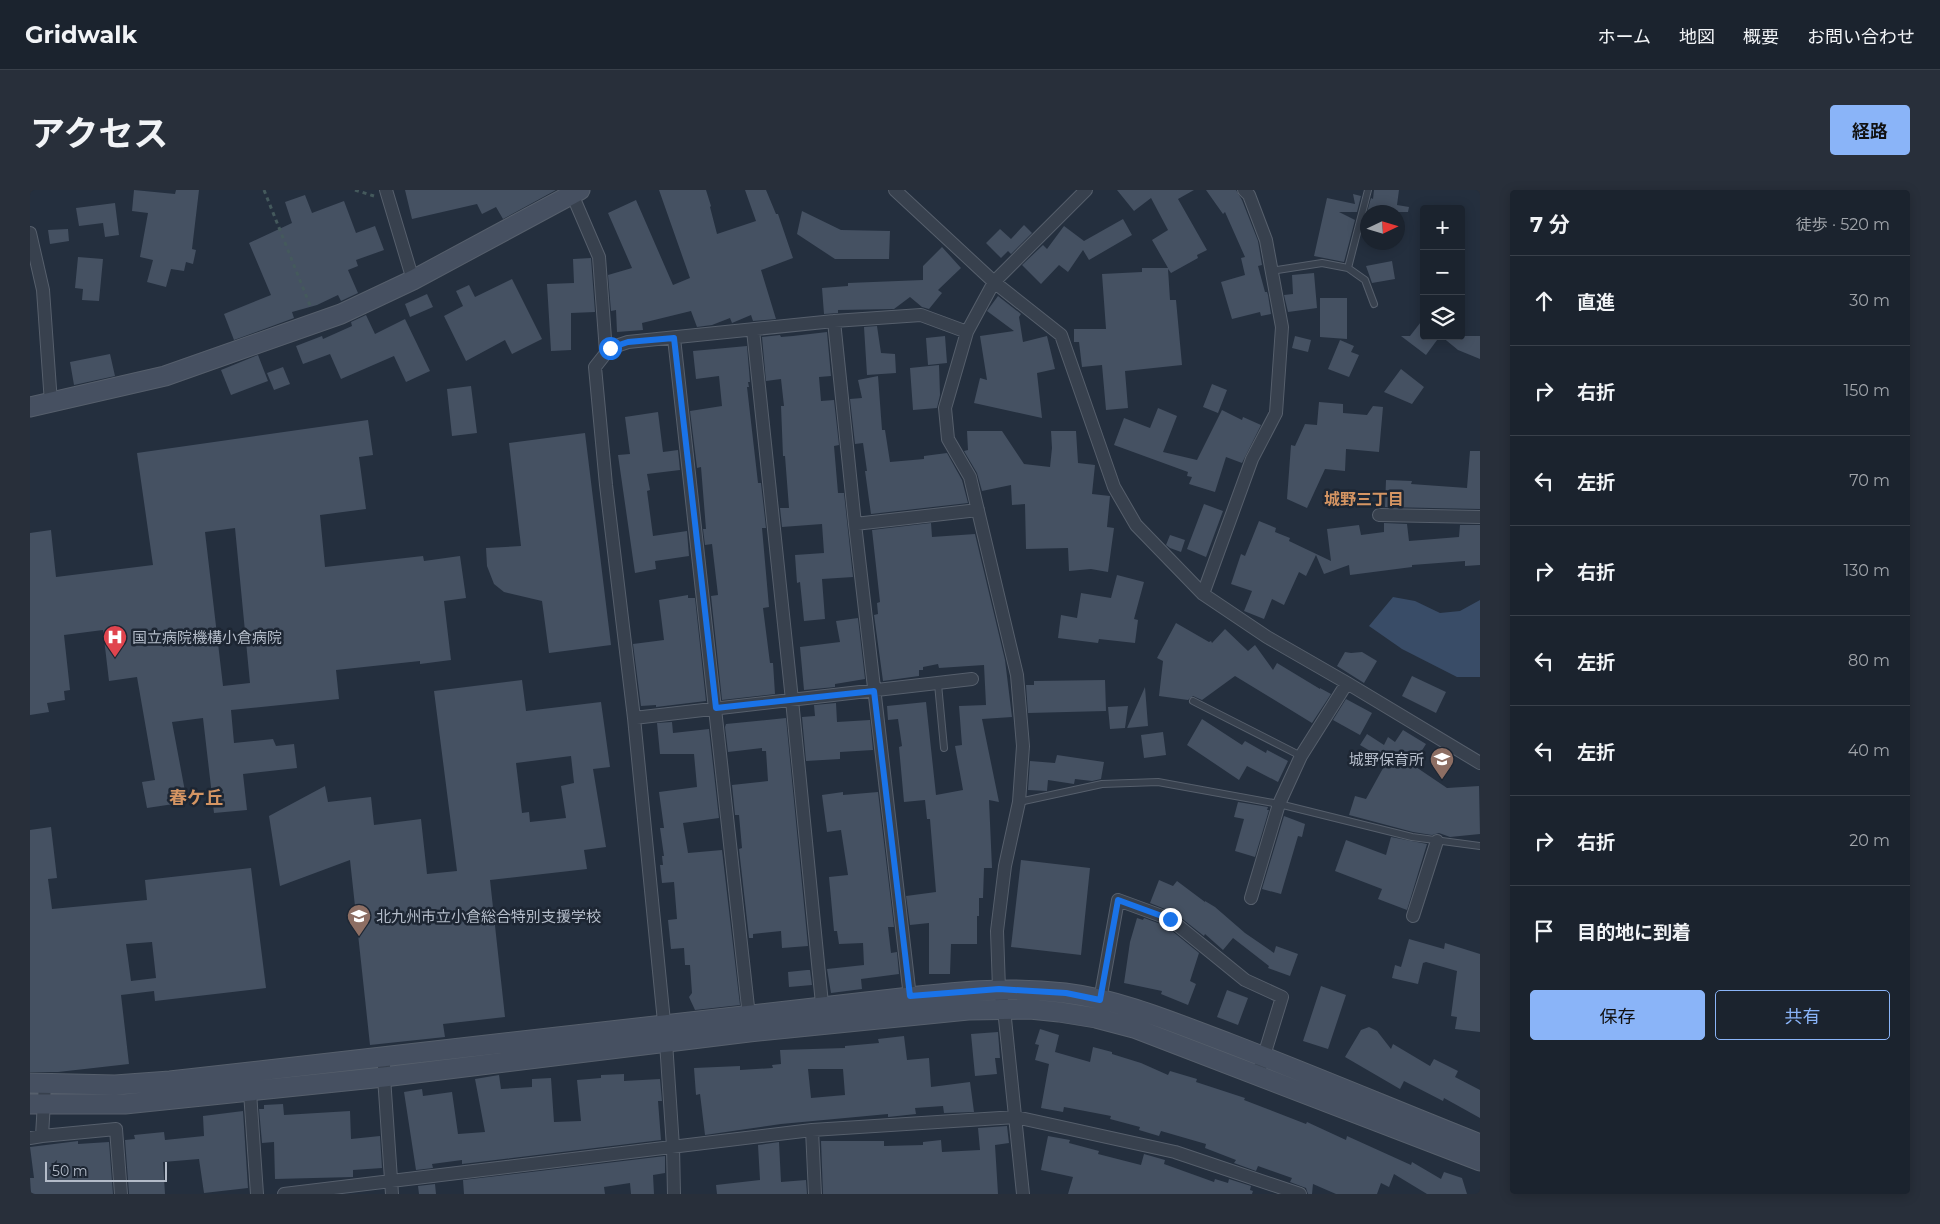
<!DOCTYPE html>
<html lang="ja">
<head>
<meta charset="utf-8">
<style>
	:root { --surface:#1b232e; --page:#282f3a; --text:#f1f3f6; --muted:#a0a4aa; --line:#39404a; --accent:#8ab4f8 }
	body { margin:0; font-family:Montserrat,"Noto Sans JP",sans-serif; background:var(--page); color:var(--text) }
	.controls { position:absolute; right:15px; top:15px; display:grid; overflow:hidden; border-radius:5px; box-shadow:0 2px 12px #0003 }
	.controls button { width:45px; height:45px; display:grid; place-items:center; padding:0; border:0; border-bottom:1px solid var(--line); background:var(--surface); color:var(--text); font:25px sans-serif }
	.compass { position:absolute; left:1330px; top:15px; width:45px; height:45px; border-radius:50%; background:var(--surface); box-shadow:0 2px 12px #0003; rotate:86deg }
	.scale { position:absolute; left:15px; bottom:12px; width:122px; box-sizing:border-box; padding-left:5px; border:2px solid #b4bcc9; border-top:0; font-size:14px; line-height:18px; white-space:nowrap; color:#b4bcc9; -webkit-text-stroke:4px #1d2633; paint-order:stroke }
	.stop { position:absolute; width:15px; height:15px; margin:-11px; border:4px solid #1a73e8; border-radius:50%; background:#fff }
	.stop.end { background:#1a73e8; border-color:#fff; box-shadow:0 1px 5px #0008 }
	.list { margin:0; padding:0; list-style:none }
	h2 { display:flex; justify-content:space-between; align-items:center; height:65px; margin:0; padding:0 20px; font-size:21px }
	h2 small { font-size:16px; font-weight:400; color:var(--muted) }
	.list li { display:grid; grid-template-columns:32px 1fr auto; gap:15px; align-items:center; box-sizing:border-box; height:90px; padding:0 20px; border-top:1px solid var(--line) }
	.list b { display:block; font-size:19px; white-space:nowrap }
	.list em { font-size:16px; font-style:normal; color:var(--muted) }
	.actions { display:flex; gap:10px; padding:15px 20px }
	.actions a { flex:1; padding:11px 0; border:1px solid var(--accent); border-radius:5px; text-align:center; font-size:18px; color:var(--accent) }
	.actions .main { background:var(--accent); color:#111 }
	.icon { flex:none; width:28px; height:28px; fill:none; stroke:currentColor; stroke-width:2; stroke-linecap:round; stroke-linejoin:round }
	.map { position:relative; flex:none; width:1450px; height:1004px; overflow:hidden; border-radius:5px }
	header { display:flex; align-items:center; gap:30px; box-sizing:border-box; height:70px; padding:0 25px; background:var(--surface); border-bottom:1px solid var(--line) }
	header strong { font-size:24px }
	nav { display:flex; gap:28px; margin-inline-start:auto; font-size:18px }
	.intro { display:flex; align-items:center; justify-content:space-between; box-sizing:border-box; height:120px; padding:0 30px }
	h1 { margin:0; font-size:35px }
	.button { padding:12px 22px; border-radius:5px; background:var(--accent); color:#111; font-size:18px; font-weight:700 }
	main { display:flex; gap:30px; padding:0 30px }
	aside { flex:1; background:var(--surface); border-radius:5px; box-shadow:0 2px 12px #0003 }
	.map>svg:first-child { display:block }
	.water { fill:#394c67 }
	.building { fill:#455162; fill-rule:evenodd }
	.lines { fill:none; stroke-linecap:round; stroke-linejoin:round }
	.lane-casing { stroke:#565f6c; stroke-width:8 }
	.street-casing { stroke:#565f6c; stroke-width:14 }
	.secondary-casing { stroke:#565f6c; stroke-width:21 }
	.path { stroke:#44595c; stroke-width:3; stroke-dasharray:4 4; stroke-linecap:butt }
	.lane { stroke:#38414e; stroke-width:6 }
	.street { stroke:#38414e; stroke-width:12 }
	.secondary { stroke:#465061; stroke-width:19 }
	.route { stroke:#1a73e8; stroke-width:6 }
	.labels { text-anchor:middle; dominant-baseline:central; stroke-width:5; stroke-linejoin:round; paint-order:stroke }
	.poi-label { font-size:15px; fill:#b4bcc9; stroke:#1d2633; text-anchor:start }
	.neighbourhood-label { font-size:16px; font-weight:bold; fill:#d59563; stroke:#1d2633 }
	.quarter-label { font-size:18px; font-weight:bold; fill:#d59563; stroke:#1d2633 }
</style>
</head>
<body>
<header>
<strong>Gridwalk</strong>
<nav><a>ホーム</a><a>地図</a><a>概要</a><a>お問い合わせ</a></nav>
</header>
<div class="intro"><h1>アクセス</h1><a class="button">経路</a></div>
<main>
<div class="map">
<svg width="1450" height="1004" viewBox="0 0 1450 1004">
	<rect width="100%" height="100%" fill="#242f3e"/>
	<!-- water -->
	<path class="water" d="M1363 407 1385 411 1410 423 1430 421 1450 410V487H1427L1372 459 1339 436Z"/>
	<!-- building -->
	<path class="building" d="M104 0 145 4 146 0H169L162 59 166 60 163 74 156 72 154 81 141 79 136 97 117 92 123 70 110 67 118 23 102 21Z
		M375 0H526L473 29 466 17 452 24 447 14 382 29Z
		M629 0H676L681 16 680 17 687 44 726 31 715 0H736L746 24H748L763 68 731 80 746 129 723 131 721 125 702 133 700 128 682 135 667 137 661 121 612 133 613 140 587 142 586 120 581 121 578 85 602 78 578 23 606 10 643 95 660 88Z
		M1087 0H1164L1148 9 1177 60 1167 65 1168 68 1141 83 1138 79 1140 110H1146L1152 175 1095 181 1098 218 1076 220 1072 175 1052 177 1049 152H1044V139H1076L1072 84 1112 82V78H1138L1122 50 1138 40 1121 8 1104 21Z
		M1176 0H1206L1212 10 1228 51 1232 75 1228 76 1235 102H1237L1238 105 1241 124 1231 126 1230 122 1202 129 1191 92 1215 85 1211 68 1215 67 1195 22 1193 24Z
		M1344 0H1369L1367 15 1379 17 1378 22H1337L1341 8 1343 9Z
		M1323 4 1331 6 1327 22H1309L1325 30 1314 72 1284 66 1297 8 1325 14Z
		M275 5 282 23 314 11 326 43 345 36 354 60 326 70 328 76 318 80 328 103 311 111 308 105 287 115 262 122 264 128 204 150 194 124 241 105 219 53 262 33 255 12Z
		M85 13 89 45 75 47 73 33 49 36 46 18Z
		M772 21 811 40 860 41 859 69H805L767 44Z
		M1093 29 1102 45 1059 70 1053 60 1038 82 1029 75 1011 94 992 75 1013 55 1017 59 1034 36 1054 51Z
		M994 35 1002 43 981 64 978 61 971 68 956 53 970 39 981 49Z
		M38 39 39 51 20 54 18 40Z
		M912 57 931 78 908 100 912 103 899 119 892 117 880 107 864 119 808 120V123L794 124 792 98 818 96V93L893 90V76Z
		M48 67 73 69 69 111 52 110 53 99 45 98Z
		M561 68 565 122 541 123V160L521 161 517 94 544 93 543 69Z
		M1362 71 1365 89 1342 93 1336 76Z
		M1284 83 1287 118 1258 122 1254 105 1263 104 1262 85Z
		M482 89 512 149 482 164 475 150 436 171 414 126 433 116 426 101 439 95 445 107Z
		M397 104 403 117 380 127 375 114Z
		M968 106 991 124 989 127 993 152 1017 146 1025 179 1007 183 1012 228 944 213 950 188 957 190 950 146 984 141 957 121Z
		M1290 108H1317V149L1290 147Z
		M336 125 345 144 375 129 400 181 376 192 364 166 311 189 300 164 273 174 266 156 292 146 293 149 322 136 321 132Z
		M1394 128V146H1410L1396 165 1371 146H1380Z
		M847 136 851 163 865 164 866 183 837 185 834 137Z
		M797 142 801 186 789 187 791 211 804 210 809 255 804 256 808 303H814L823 387 792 389 795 429 774 431 770 392 767 393 765 365 794 363 792 334 752 337 750 318H759L755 266H753L751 216H754L751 189 736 191 732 147 750 145 751 147 763 146Z
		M915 146 917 173 898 175 896 148Z
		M1265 146 1281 150 1278 162 1262 158Z
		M1411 146H1450V169L1428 160Z
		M1310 150 1324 156 1321 162 1329 165 1319 187 1298 179Z
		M717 156 720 192H718L719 197H717L728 293H731L736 338H732L739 417 733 418 740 473H743L745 504 692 510 681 406 688 405 682 354 675 355 673 339H676L671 277 667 278 660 221 692 216 689 186 666 189 663 161Z
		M80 164 85 186 44 195 40 172Z
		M228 165 238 191 201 205 191 180Z
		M909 175 910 205 907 218 883 220 880 178Z
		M253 177 260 194 244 200 237 183Z
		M1371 179 1394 197 1382 214 1354 202Z
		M848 186 852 240H855L860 272 894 269V266L917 263 932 290 938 313 841 324 835 281H837L833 253 825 254 820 209 832 208 828 190Z
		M1182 194 1197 200 1188 223 1173 217Z
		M441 196 447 243 422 246 417 199Z
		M1289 212 1313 214V223L1337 225 1343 216 1353 217 1349 262 1316 259 1315 281 1295 279 1277 318 1257 309 1261 255 1265 256 1275 234 1287 235Z
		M1128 218 1147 226 1133 262 1167 270 1192 220 1212 230 1213 227 1231 235 1212 273 1196 267 1185 302 1159 294 1162 287 1157 286 1158 282 1084 255 1094 228 1120 238Z
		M628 222 633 262 648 260 650 280 617 284 620 300 617 301 623 346 657 341 659 366 625 371 626 379 605 383 588 265 600 264 595 227Z
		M338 230 343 265 329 267 336 319 290 325 295 377 393 366 394 371 430 366 436 408 414 411 421 470 390 474V471L306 480 309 509 201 520 204 553 243 549 246 556 264 554 267 578 213 584 217 620 184 623 173 528 142 532 157 612 117 618 112 592 125 590 107 487 79 491 73 440 34 445 40 500 34 501 35 510 17 513 19 522 0 525V343L21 340 26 387 123 375 107 263ZM205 338 220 493 193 496 175 342Z
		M937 241H972L994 274 1020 277 1022 258 1021 241H1046L1048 273 1065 275 1062 304 1080 306 1077 337 1084 338 1078 382 1061 379 1039 381 1038 358 996 359 995 314 982 315 981 295 952 301 947 283 934 261 938 260Z
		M555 243 581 455 519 463 512 411 474 402 464 394 457 376 456 358 491 356 479 253Z
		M1440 261H1450V319L1355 317 1356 290 1382 291 1381 294 1437 298Z
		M1174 314 1193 321 1176 367 1157 359Z
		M1229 331 1246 338 1245 342 1260 348 1259 351 1301 371 1297 339 1329 335 1331 345 1354 342V333L1377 334 1379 351 1429 347 1430 335H1450V375L1435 376V371L1382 375V377L1320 385 1319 375 1294 384 1286 365 1276 386 1269 382 1254 415 1242 409 1234 429 1214 421 1222 401 1201 394 1211 364 1215 366Z
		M901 333 902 347 945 344 975 470 982 527 952 529 969 612 959 610 962 678H954L953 708H949V726H947V754H921L920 784H899V733L880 735 876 706 906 702 900 629H897L895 610 874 612 869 557 872 556 868 529 858 530 857 516 896 512 906 605 933 600 925 556 932 555 929 516 956 515 954 475 909 478 908 474 893 477V480H889V486L853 491 844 425 848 424 847 413 850 412 842 340Z
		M1140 345 1155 350 1151 362 1140 358 1136 355Z
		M1087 385 1114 392 1104 429 1108 430 1105 453 1069 449 1068 453 1028 448 1031 425 1047 428 1051 403 1081 408Z
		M658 405V408H665L676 511 626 517V515L611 516 603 454 634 450 629 410Z
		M828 428 835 489 805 494V497L774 500 770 457 810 452 806 431Z
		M1146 433 1179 452 1181 451 1182 453 1195 439 1218 461 1225 455 1243 480 1247 473 1290 499V498L1301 504 1282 533 1205 486 1172 510 1163 506 1158 510 1129 506 1133 471 1127 468Z
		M1315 462 1321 463 1332 462 1347 471 1334 493 1307 476Z
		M1382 486 1416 502 1406 523 1372 506Z
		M492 490 496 521 571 512 580 577 563 579 576 657 554 660 557 679 460 690 475 827 413 834 415 847 340 855 320 670 250 696 239 626 295 596 298 612 341 607 344 635 391 629 397 684 427 681 404 501ZM541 566 544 593 531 596 536 628 500 632 499 622 492 623 486 573Z
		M1075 490 1076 521 998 523 996 495H1004V491Z
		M1115 497 1118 536 1097 538Z
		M1316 509 1342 523 1330 545 1303 530Z
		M806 513 807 532 840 530 843 560 810 562V569L776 571 772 527 785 526 784 515Z
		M1098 516 1095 538 1080 539 1078 517Z
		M756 528 778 756 752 758 751 741 723 744V748H719L709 659 712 658 709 625H705L702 595 738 591 736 561H732V558L698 562 695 537 696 534Z
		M1172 529 1212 555 1215 551 1236 563 1237 560 1258 571 1248 592 1217 576 1209 590 1157 555Z
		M642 532 643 543 679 539 689 628 653 633 658 663 692 660 710 815 665 820 659 807 662 803 660 775H655L654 758 641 759 638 730 647 729 644 692 632 693 630 675H633L632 666H634L630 638H634L629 602 667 597 664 564H630L627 533Z
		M1373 540 1396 554 1383 575 1417 598 1449 596 1450 644 1420 647 1409 643 1402 645 1383 642 1319 625 1325 606 1336 609 1357 571 1330 555 1337 544 1354 555 1358 547 1365 552Z
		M1133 542 1136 565 1114 568 1111 545Z
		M1027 565 1074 572 1071 589 1062 591 1045 589 1044 594 1018 590 1017 601 998 600 1000 571 1025 573Z
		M813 602V605L848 602 864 737H858L861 763 867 762 869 784 831 789 832 799 801 803 797 779 834 775 833 753 809 754 807 741H804L799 687 818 685 811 640 797 642 792 605Z
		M1208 612 1238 617 1237 620H1239L1225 667 1205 661 1214 629 1204 627Z
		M1254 626 1275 634 1272 647 1268 646 1251 704 1232 699Z
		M21 637 27 688 18 689 22 719 117 710 115 690 221 678 236 798 125 811 124 801 91 805 99 874 28 882H0V640ZM122 752 126 788 101 791 96 754Z
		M1361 647 1397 654 1377 720 1348 709 1352 699 1305 681 1316 650 1356 665Z
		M991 670 1060 678 1051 765 981 757Z
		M1129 690 1143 696 1147 691 1175 712V711L1185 717 1215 743 1244 763 1246 756 1268 764 1260 786 1238 778 1239 776 1203 748 1193 760 1175 744 1174 746 1145 723 1120 713Z
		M1107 728 1113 730 1114 728 1136 736 1169 763 1160 791 1166 794 1158 815 1131 804 1132 801 1094 793 1100 752Z
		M1379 749 1414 759 1415 753 1450 764V842L1425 839 1427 827 1421 826 1427 781 1396 772 1393 773 1388 794 1362 788 1365 775 1371 777Z
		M777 780H780L782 795 759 797 758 782Z
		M1291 796 1316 805 1298 859 1273 851Z
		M1197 800 1218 808 1208 835 1187 827Z
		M1339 837 1347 841 1361 859 1363 854 1400 876 1404 869 1428 881 1425 887 1450 900V928L1414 908 1413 911 1374 891 1370 899 1315 867 1331 840Z
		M1010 839 1029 845 1025 862 1060 872 1063 857 1082 862V864L1111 873 1138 885 1140 881 1167 889 1166 892 1215 908 1214 910 1276 934 1277 932 1316 950 1317 946 1381 975 1382 972 1411 989 1414 982 1432 988 1437 1004H1397L1364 984 1359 997 1351 993 1347 1004H1306L1283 994 1282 1004H1278L1276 998 1260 992 1262 988 1228 976 1226 981 1204 973 1206 970 1175 958 1176 954 1131 941 1129 946 1109 940 1110 937 1080 929 1081 926 1034 917 1033 922 1011 918 1019 874 1005 870 1009 855 1005 854Z
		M968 842 970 868H965L967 884 945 886 941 844Z
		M874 846 877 870 899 868 901 897 940 892 944 922 914 923 913 916 885 918 886 924 858 927V924L751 934 675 945 670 904 666 905 664 878 710 876V880L743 878 742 875 751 874 750 860 815 858V856L849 853 848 849ZM778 879H813L815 905 781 908Z
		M594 884V891L630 889 632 911H628L631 950 432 974V970L402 974 403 978 386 980 374 902 392 899 393 906 422 902 428 944 455 942 445 889 469 885 471 899 502 897V889L521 888 524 932 551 931 547 890 571 888V885Z
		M253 914 254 925 320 921 321 949 350 946 352 978 323 980V987L245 989 244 952 232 953 229 919H234V915Z
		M213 921 218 998 174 1003 169 969 133 972 135 1004H99L95 950 105 949 104 945 134 942 135 950 174 946 173 926Z
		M977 936 979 953 965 955 968 1004H793L791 951H854V956L893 955V952L911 950 912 962 950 960 948 938Z
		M1018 946 1040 950 1039 953 1069 961 1068 964 1111 975 1114 964 1135 970 1134 974 1184 992 1185 989 1198 993 1199 989 1221 996 1220 1000 1223 1001 1222 1004H1038L1043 987 1011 980Z
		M48 951V954L79 952 83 1004H1L0 988H4L0 957Z
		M749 952 751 992 776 990 777 1004H687L686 995 730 990 728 955Z
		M635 966V983L623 985 624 1004H601L600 993 574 997 575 1004H434L433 990Z
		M405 994 406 1004H389L388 996Z"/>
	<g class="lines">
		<!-- lane casing -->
		<g class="lane-casing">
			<path id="lane" d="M1338 0 1318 78 1335 90 1344 114
				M1241 81 1292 73 1318 78
				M908 494 914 558
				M1163 511 1271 566
				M989 612 1072 594 1128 592 1249 614 1382 647 1450 656"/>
		</g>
		<!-- street casing -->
		<g class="street-casing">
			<path id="street" d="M356 0 383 90
				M865 0 964 92 1031 145 1084 297 1106 335 1173 404 1237 447 1317 493 1450 573
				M542 4 569 67 576 162
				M0 43 13 100 21 213
				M804 131 825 334 880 807
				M723 140 762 510 793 824
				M644 148 719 826
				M1349 325 1450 327
				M825 334 948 320
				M1173 404 1222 269 1246 223 1252 137 1236 50 1219 5 1214 0
				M604 528 942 489
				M1221 708 1249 614 1271 566 1317 493
				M1383 726 1407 651
				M1070 810 1088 710 1140 729 1215 790 1252 807 1228 885
				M354 866V887L362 1004
				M223 881 220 902 227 1004
				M782 940 785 1004
				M12 946 86 939 91 1004
				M0 948 12 946 15 894
				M254 1004 782 940 986 927 1145 962 1270 1004
				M644 1004 643 957 636 852 604 528 576 295 565 177 580 158 598 152 804 131 891 125 937 142
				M993 1004 974 819 969 799 967 741 975 676 989 612 993 556 987 485 940 287 918 249 915 218 937 142 964 92 1056 0"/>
		</g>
		<!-- secondary casing -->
		<g class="secondary-casing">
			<path id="secondary" d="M0 217 135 186 311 124 383 90 550 0
				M0 893 85 895 140 891 880 807C932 801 982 797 1035 803 1092 810 1147 834 1201 854 1284 886 1367 921 1450 954
				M0 914H95L354 887 719 842 938 820 1000 819 1029 822 1066 828 1104 838 1450 971"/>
		</g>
		<!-- path -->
		<path class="path" d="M234 0 281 118
			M325 0 344 6"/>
		<!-- lane -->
		<use href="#lane" class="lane"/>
		<!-- street -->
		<use href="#street" class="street"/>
		<!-- secondary -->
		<use href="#secondary" class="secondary"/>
	</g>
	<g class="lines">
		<!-- route -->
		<path class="route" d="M580 158 598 152 644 148 686 518 844 501 880 806 969 799 1036 803 1070 810 1088 710 1140 729"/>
	</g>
	<!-- icons -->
	<defs>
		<g id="hospital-pin" transform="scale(1.25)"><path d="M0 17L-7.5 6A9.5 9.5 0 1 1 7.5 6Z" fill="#e0444e" stroke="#1d2633"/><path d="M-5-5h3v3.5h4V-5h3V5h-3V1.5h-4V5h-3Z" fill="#fff"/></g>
		<g id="school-pin" transform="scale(1.25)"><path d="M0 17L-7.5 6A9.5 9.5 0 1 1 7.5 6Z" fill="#8d6e63" stroke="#1d2633"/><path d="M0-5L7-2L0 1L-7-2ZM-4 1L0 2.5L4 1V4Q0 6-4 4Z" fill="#fff"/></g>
	</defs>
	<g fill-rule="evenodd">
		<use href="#hospital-pin" x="85" y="447"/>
		<use href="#school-pin" x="1412" y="569"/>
		<use href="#school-pin" x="329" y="726"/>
	</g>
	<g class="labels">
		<!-- poi labels -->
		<g class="poi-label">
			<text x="102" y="447">国立病院機構小倉病院</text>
			<text x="1394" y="569" text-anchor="end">城野保育所</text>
			<text x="346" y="726">北九州市立小倉総合特別支援学校</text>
		</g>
		<!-- neighbourhood labels -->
		<g class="neighbourhood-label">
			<text x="1334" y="309">城野三丁目</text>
		</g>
		<!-- quarter labels -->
		<g class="quarter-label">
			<text x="166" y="608">春ケ丘</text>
		</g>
	</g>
</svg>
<div class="controls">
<button>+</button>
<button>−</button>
<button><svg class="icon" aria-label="layers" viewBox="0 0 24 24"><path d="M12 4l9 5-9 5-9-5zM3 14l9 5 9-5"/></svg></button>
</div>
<svg class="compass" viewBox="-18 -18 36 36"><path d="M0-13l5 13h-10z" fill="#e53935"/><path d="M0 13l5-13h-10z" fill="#a0a4aa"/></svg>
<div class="scale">50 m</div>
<div class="stop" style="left:580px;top:158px"></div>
<div class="stop end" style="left:1140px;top:729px"></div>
</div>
<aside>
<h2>7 分<small>徒歩 · 520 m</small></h2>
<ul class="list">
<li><svg class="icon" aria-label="ahead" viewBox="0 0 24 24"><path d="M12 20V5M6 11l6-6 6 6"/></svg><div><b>直進</b></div><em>30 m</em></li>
<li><svg class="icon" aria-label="right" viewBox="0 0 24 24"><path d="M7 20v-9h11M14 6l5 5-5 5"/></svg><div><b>右折</b></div><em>150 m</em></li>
<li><svg class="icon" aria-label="left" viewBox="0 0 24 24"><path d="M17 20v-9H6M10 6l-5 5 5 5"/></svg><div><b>左折</b></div><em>70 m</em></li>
<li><svg class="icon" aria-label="right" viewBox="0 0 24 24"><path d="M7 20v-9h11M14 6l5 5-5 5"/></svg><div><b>右折</b></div><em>130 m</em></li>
<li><svg class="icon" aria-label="left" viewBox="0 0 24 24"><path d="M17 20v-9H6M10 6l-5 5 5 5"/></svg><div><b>左折</b></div><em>80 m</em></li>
<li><svg class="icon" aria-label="left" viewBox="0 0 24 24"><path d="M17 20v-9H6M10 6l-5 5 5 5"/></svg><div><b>左折</b></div><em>40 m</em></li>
<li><svg class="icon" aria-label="right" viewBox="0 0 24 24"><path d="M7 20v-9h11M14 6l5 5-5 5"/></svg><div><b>右折</b></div><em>20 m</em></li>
<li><svg class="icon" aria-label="arrive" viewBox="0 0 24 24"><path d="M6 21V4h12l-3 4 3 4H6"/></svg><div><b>目的地に到着</b></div></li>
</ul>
<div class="actions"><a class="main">保存</a><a>共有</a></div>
</aside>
</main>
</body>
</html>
